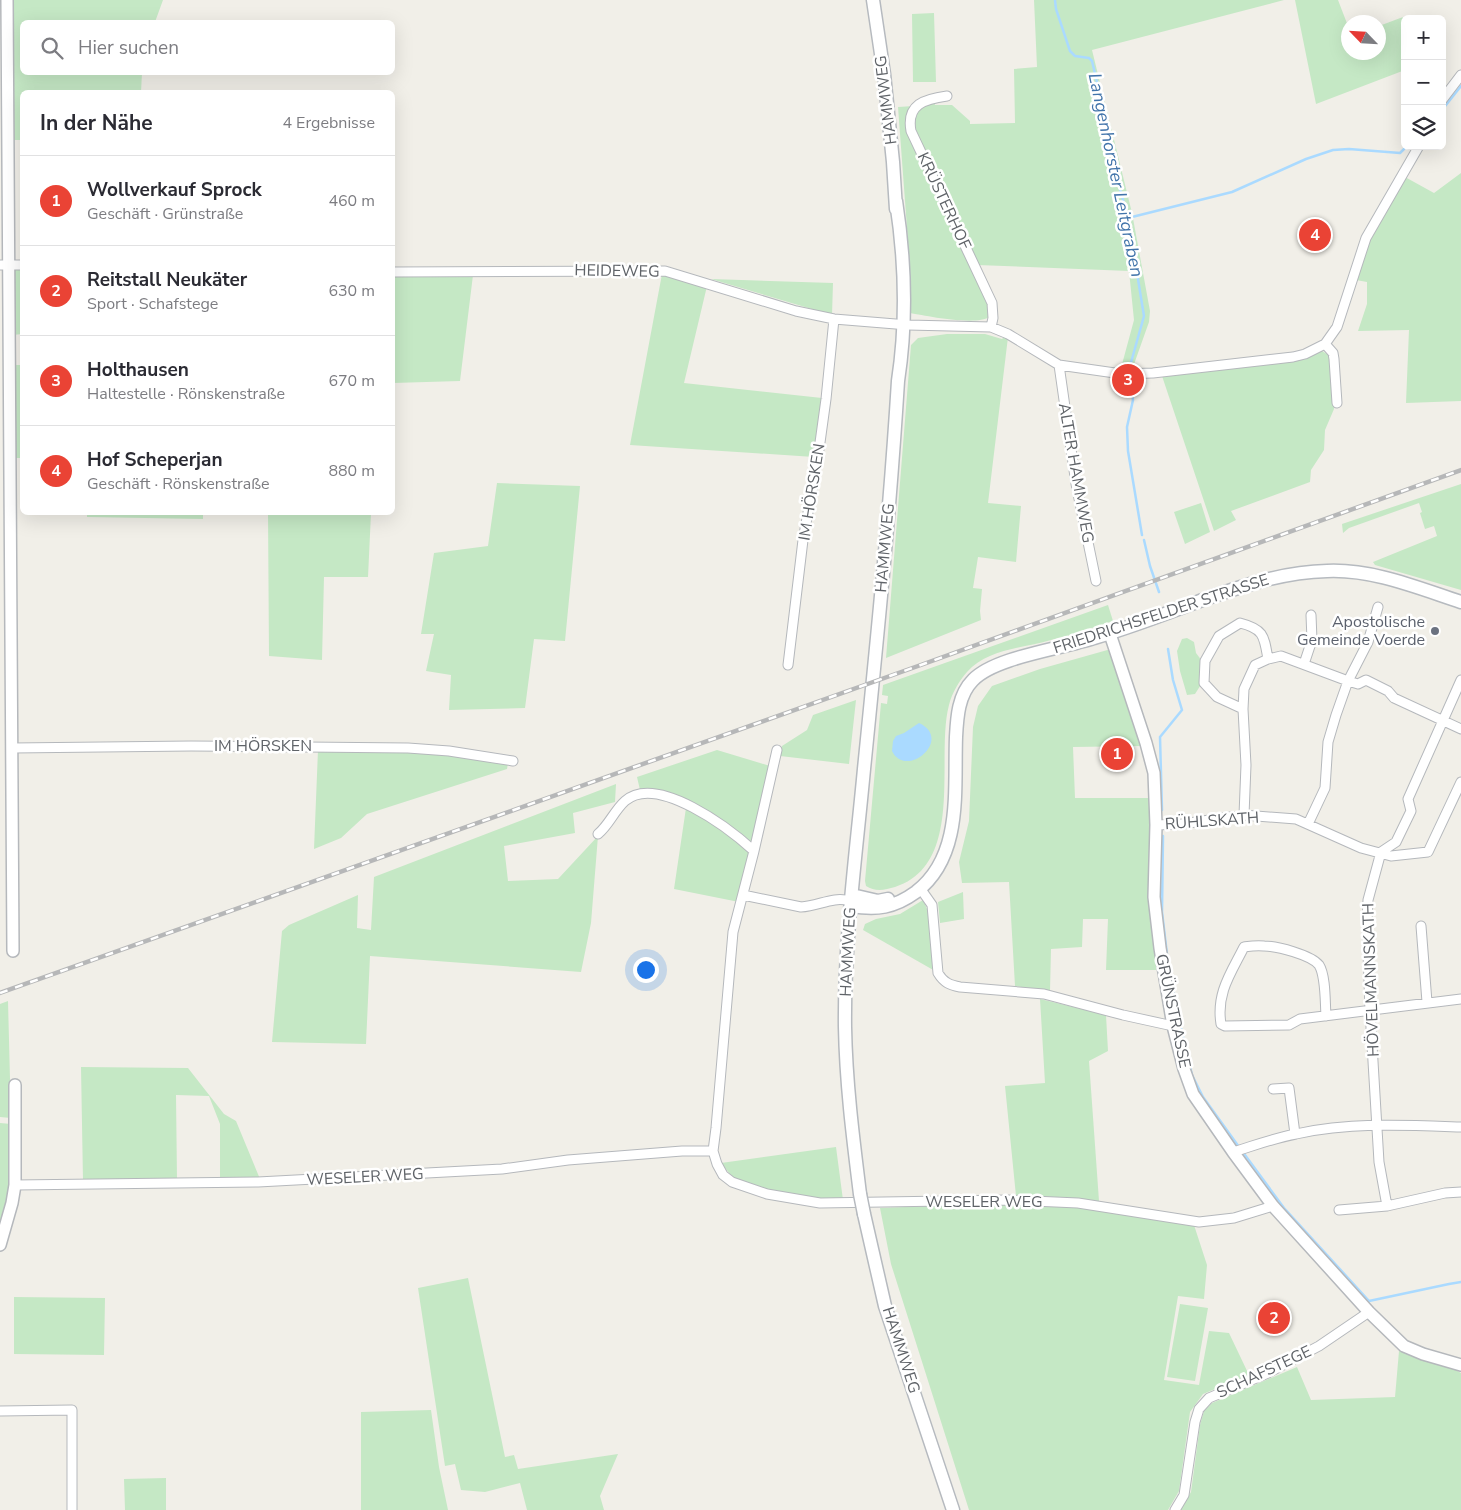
<!DOCTYPE html>
<html lang="de">
<head>
<meta charset="utf-8">
<style>
	:root { --surface:#fff; --page:#f7f7f7; --text:#2b2b33; --muted:#7c7c81; --line:#e1e1e2; --accent:#ea4335 }
	body { margin:0; font-family:"Nunito Sans",sans-serif; background:var(--page); color:var(--text) }
	.controls { position:absolute; right:15px; top:15px; display:grid; overflow:hidden; border-radius:8px; box-shadow:0 5px 20px #0002 }
	.controls button { width:45px; height:45px; display:grid; place-items:center; padding:0; border:0; border-bottom:1px solid var(--line); background:var(--surface); color:var(--text); font:25px sans-serif }
	.compass { position:absolute; left:1341px; top:15px; width:45px; height:45px; border-radius:50%; background:var(--surface); box-shadow:0 5px 20px #0002; rotate:295deg }
	.you { position:absolute; left:645px; top:969px; width:18px; height:18px; margin:-12px; border:4px solid #fff; border-radius:50%; background:#1a73e8; box-shadow:0 0 0 8px #1a73e833 }
	.badge { display:grid; place-items:center; width:32px; height:32px; border-radius:50%; background:var(--accent); color:#fff; font-size:16px; font-weight:700 }
	.pin { position:absolute; translate:-50% -50%; border:2px solid #fff; box-shadow:0 1px 5px #0006 }
	.list { margin:0; padding:0; list-style:none }
	h2 { display:flex; justify-content:space-between; align-items:center; height:65px; margin:0; padding:0 20px; font-size:21px }
	h2 small { font-size:16px; font-weight:400; color:var(--muted) }
	.list li { display:grid; grid-template-columns:32px 1fr auto; gap:15px; align-items:center; box-sizing:border-box; height:90px; padding:0 20px; border-top:1px solid var(--line) }
	.list b { display:block; font-size:19px; white-space:nowrap }
	.list p { margin:0; font-size:16px; white-space:nowrap; color:var(--muted) }
	.list em { font-size:16px; font-style:normal; color:var(--muted) }
	.icon { flex:none; width:28px; height:28px; fill:none; stroke:currentColor; stroke-width:2; stroke-linecap:round; stroke-linejoin:round }
	.map { position:relative; flex:none; width:1461px; height:1510px; overflow:hidden }
	.search { position:absolute; background:var(--surface); box-shadow:0 5px 20px #0002; left:20px; top:20px; width:375px; height:55px; display:flex; align-items:center; gap:12px; box-sizing:border-box; padding:0 18px; border-radius:8px; color:var(--muted); font-size:19px }
	.panel { position:absolute; background:var(--surface); box-shadow:0 5px 20px #0002; left:20px; top:90px; width:375px; height:425px; border-radius:8px }
	.map>svg:first-child { display:block }
	.green { fill:#c5e8c5 }
	.water { fill:#aadaff }
	.lines { fill:none; stroke-linecap:round; stroke-linejoin:round }
	.stream { stroke:#aadaff; stroke-width:2.5 }
	.minor-casing { stroke:#b5b8bc; stroke-width:11 }
	.tertiary-casing { stroke:#b5b8bc; stroke-width:14 }
	.secondary-casing { stroke:#b6babf; stroke-width:15 }
	.minor { stroke:#fff; stroke-width:9 }
	.tertiary { stroke:#fff; stroke-width:11 }
	.secondary { stroke:#fff; stroke-width:12 }
	.rail-casing { stroke:#b6b7b8; stroke-width:4.5 }
	.rail { stroke:#fff; stroke-width:2.5; stroke-dasharray:8; stroke-linecap:butt }
	.secondary-bridge-casing { stroke:#b6babf; stroke-width:15; stroke-linecap:butt }
	.secondary-bridge { stroke:#fff; stroke-width:12 }
	.worship-dot { fill:#6b7280; stroke:#fff; stroke-width:2 }
	.labels { text-anchor:middle; dominant-baseline:central; stroke-width:5; stroke-linejoin:round; paint-order:stroke }
	.street-label { font-size:16px; fill:#5f6368; stroke:#fff }
	.worship-label { font-size:16px; fill:#5b616d; stroke:#fff; text-anchor:end }
	.water-label { font-size:18px; font-style:italic; fill:#4174aa; stroke:#fff }
</style>
</head>
<body>
<div class="map">
<svg width="1461" height="1510" viewBox="0 0 1461 1510">
	<rect width="100%" height="100%" fill="#f1efe8"/>
	<!-- green -->
	<path class="green" d="M12 0H163L155 22H22V72L142 73 141 92H22V140H13Z
		M1034 0H1284L1092 50 1132 213 1150 311 1149 322 1133 367 1121 368 1134 320 1129 271 977 265 913 128C912 113 921 106 934 101L935 105H952L970 121V124L1015 123 1014 69 1037 67Z
		M1295 0H1338L1348 26V52H1378L1379 26 1403 17 1405 22V70L1316 104Z
		M934 13 936 82H913L912 14Z
		M914 106 907 118 989 305V317C976 326 927 316 910 313V268L898 107Z
		M1461 173V401L1406 403 1409 330 1358 331 1367 304V282L1356 280 1364 252 1405 177 1434 193Z
		M14 268 22 269V334L13 335Z
		M662 274 707 286 684 383 822 398 814 457 630 445Z
		M473 275 460 381 393 383 392 277Z
		M711 279 833 283 832 315Z
		M947 334H985L1002 339 1005 336 1008 337 988 503 1021 506 1016 562 978 557 973 588 982 589 980 611 981 620 886 658 911 345 918 338Z
		M1322 351 1330 356 1332 361 1334 409 1325 430 1324 450 1311 470 1310 482 1231 511 1236 520 1214 531 1162 376 1294 361 1306 359Z
		M13 365H22V458H16Z
		M497 483 580 486 565 641 534 639 525 708 449 710 451 675 426 671 434 634H421L434 553 488 546Z
		M1461 484V590L1375 565 1373 562 1437 536 1434 526 1425 529 1420 513 1422 512 1419 503 1349 528 1343 533 1342 524Z
		M1201 503 1210 532 1185 544 1174 512Z
		M87 513H203V519L87 517Z
		M268 513H371L368 577H324L322 660 269 656Z
		M1108 605 1113 621C1092 628 1072 635 1051 640 1024 648 987 649 967 672 959 681 952 693 949 705 935 757 966 864 895 887 885 890 875 892 866 886L865 881 881 703 887 704 888 696 882 695 883 685Z
		M1187 638 1194 642 1196 653 1202 661V683L1195 694 1187 695 1180 671 1177 651 1182 639Z
		M1111 649 1142 746 1073 747 1075 798H1151L1148 897 1159 970H1106L1108 919H1083L1082 947 1051 949 1050 991 1015 986 1009 882 962 883 959 862 969 821 973 727 978 706 992 686 1040 669Z
		M856 700 849 764 780 756 782 746 807 730 813 715Z
		M318 750 446 754 508 763 507 769 367 814 341 838 314 849Z
		M717 750 770 766 752 843 701 807 651 790H640L637 777Z
		M616 784 615 802 573 813 575 833 504 846 508 881 558 879 598 836 591 923 581 972 370 956 366 1044 272 1042 282 931 289 925 358 895 357 928 371 930 374 877Z
		M686 808 731 836 750 852 739 902 674 889Z
		M963 892 964 919 940 923 938 902Z
		M923 900C934 921 933 947 935 971L863 930 865 924 876 919 900 914Z
		M1040 999 1106 1015 1108 1051 1089 1061 1099 1201 1016 1196 1005 1086 1045 1083Z
		M8 1001 11 1118 0 1117V1004Z
		M81 1067 188 1068 224 1114 236 1121 260 1179 220 1181V1124L209 1096 176 1095 177 1180 83 1181Z
		M0 1123 11 1124V1188L0 1227Z
		M836 1147 843 1200 791 1197 734 1179 721 1163Z
		M1005 1203 1077 1206 1194 1225 1207 1265 1204 1299 1178 1296 1164 1380 1199 1385 1209 1331 1229 1333 1249 1375 1203 1394 1190 1412 1179 1491 1168 1510H969L891 1264 880 1208Z
		M468 1278 505 1457 514 1455 518 1469 618 1454 600 1496 604 1510H527L520 1483 485 1492 461 1490 455 1464 445 1466 418 1288Z
		M14 1297 105 1298 104 1355 14 1354Z
		M1180 1304 1208 1308 1195 1381 1167 1377Z
		M1399 1351 1452 1368 1461 1373V1510H1180L1191 1492 1200 1425 1204 1411 1212 1403 1297 1367 1311 1400 1395 1397Z
		M431 1410 439 1467 448 1510H361V1412Z
		M166 1478V1510H125L124 1479Z"/>
	<!-- water -->
	<path class="water" d="M919 723C954 739 906 780 892 751L893 741 896 736 904 733Z"/>
	<g class="lines">
		<!-- stream -->
		<path class="stream" d="M1055 0 1056 9 1070 51 1075 56 1089 58 1092 61 1110 137 1118 182 1128 218 1144 316 1130 366
			M1442 110 1461 86
			M1128 218 1232 192 1306 159 1333 150 1349 149 1400 153 1405 148
			M1130 381 1133 400 1127 427 1128 451 1142 535
			M1144 540 1150 566 1159 592
			M1162 810 1160 737 1182 710 1173 680 1168 649
			M1163 836 1162 912 1168 963 1179 1020 1192 1075 1203 1097 1239 1147
			M1242 1151 1284 1208 1369 1301 1449 1284 1461 1282"/>
		<!-- minor casing -->
		<g class="minor-casing">
			<path id="minor" d="M947 96C925 99 906 104 911 131L992 303 993 318 991 327
				M1442 100 1461 75
				M0 265H22
				M392 272 665 271 796 311 834 319 908 325 991 327 1008 334 1059 365 1122 374 1153 373 1293 357 1305 354 1325 344 1337 327 1366 238 1419 146
				M1325 344 1333 353 1334 359 1337 403
				M1059 365 1076 484 1096 581
				M1304 664 1312 640 1311 615
				M788 665 803 540 818 457 826 399 834 319
				M1243 709 1217 697 1204 683 1205 661 1219 636 1240 623C1264 629 1264 636 1268 659
				M13 748 191 746 408 748 449 751 513 761
				M1244 815 1246 765 1243 709 1244 689 1255 665 1268 659 1281 656 1348 681 1358 684 1366 680 1388 691 1394 698 1461 729
				M1308 824 1325 788 1328 742 1336 715 1348 681 1368 642 1378 607
				M1156 825 1182 824 1244 815 1296 819 1361 848 1391 856 1428 852 1461 782
				M598 834C609 825 614 811 625 801 657 773 730 829 754 851
				M920 888 932 905 938 973C944 983 950 985 960 987L1044 994 1123 1015 1173 1026
				M743 895 801 907C820 906 831 896 851 901
				M1421 926 1427 1002
				M1326 1016C1325 1003 1326 976 1319 965 1311 955 1277 946 1264 946 1257 945 1251 946 1244 947 1231 973 1216 993 1221 1024L1225 1026 1289 1025 1300 1019 1461 999
				M1273 1089 1289 1088 1295 1134
				M713 1151 717 1164 723 1175 732 1182 767 1194 820 1203 1008 1200 1078 1203 1199 1222 1234 1218 1273 1206
				M1233 1152C1253 1146 1274 1138 1296 1134 1350 1122 1406 1125 1461 1127
				M15 1185 258 1182 502 1169 568 1160 682 1151H713L716 1128 733 932 754 851 777 750
				M1387 1206 1379 1162 1370 1011 1367 921 1368 900 1381 852 1396 842 1411 811 1408 799 1461 680
				M1339 1210 1387 1206 1445 1193 1461 1192
				M0 1411 72 1410V1510
				M1175 1510 1184 1495 1195 1422 1199 1409 1209 1398 1268 1373 1319 1346 1369 1312"/>
		</g>
		<!-- tertiary casing -->
		<g class="tertiary-casing">
			<path id="tertiary" d="M7 0 13 951
				M1110 634 1146 743 1154 773 1156 825 1154 897 1160 948 1173 1026 1184 1069 1193 1094 1233 1152 1273 1206 1369 1312 1404 1346 1423 1354 1461 1365
				M0 1245 12 1203 15 1185V1085"/>
		</g>
		<!-- secondary casing -->
		<g class="secondary-casing">
			<path id="secondary" d="M873 0 884 74 893 162 896 209
				M852 895 878 901 888 899
				M851 906C877 910 894 908 916 892 963 856 954 790 956 737 957 718 958 695 973 680 995 657 1061 649 1094 638 1132 627 1168 613 1205 599 1245 585 1284 572 1327 571 1373 569 1418 588 1461 602
				M860 1194C853 1138 846 1083 845 1027 844 941 856 855 864 769 877 640 890 511 898 381 907 322 905 259 896 201
				M864 1214 885 1306 953 1510"/>
		</g>
		<!-- minor -->
		<use href="#minor" class="minor"/>
		<!-- tertiary -->
		<use href="#tertiary" class="tertiary"/>
		<!-- secondary -->
		<use href="#secondary" class="secondary"/>
		<!-- rail casing -->
		<g class="rail-casing">
			<path id="rail" d="M0 993 918 666 1461 470"/>
		</g>
		<!-- rail -->
		<use href="#rail" class="rail"/>
		<!-- secondary-bridge casing -->
		<g class="secondary-bridge-casing">
			<path id="secondary-bridge" d="M860 1194 864 1214"/>
		</g>
		<!-- secondary-bridge -->
		<use href="#secondary-bridge" class="secondary-bridge"/>
	</g>
	<!-- markers -->
	<circle class="worship-dot" cx="1435" cy="631" r="5"/>
	<g class="labels">
		<!-- street labels -->
		<g class="street-label">
			<text transform="translate(886 100) rotate(-97)">HAMMWEG</text>
			<text transform="translate(944 201) rotate(65)">KRÜSTERHOF</text>
			<text transform="translate(617 271) rotate(1)">HEIDEWEG</text>
			<text transform="translate(1076 473) rotate(80)">ALTER HAMMWEG</text>
			<text transform="translate(812 492) rotate(-81)">IM HÖRSKEN</text>
			<text transform="translate(885 548) rotate(-85)">HAMMWEG</text>
			<text transform="translate(1161 614) rotate(-18)">FRIEDRICHSFELDER STRASSE</text>
			<text x="263" y="746">IM HÖRSKEN</text>
			<text transform="translate(1212 821) rotate(-4)">RÜHLSKATH</text>
			<text transform="translate(848 952) rotate(-87)">HAMMWEG</text>
			<text transform="translate(1371 980) rotate(-92)">HÖVELMANNSKATH</text>
			<text transform="translate(1173 1011) rotate(78)">GRÜNSTRASSE</text>
			<text transform="translate(365 1177) rotate(-3)">WESELER WEG</text>
			<text x="984" y="1202">WESELER WEG</text>
			<text transform="translate(901 1350) rotate(72)">HAMMWEG</text>
			<text transform="translate(1264 1372) rotate(-25)">SCHAFSTEGE</text>
		</g>
		<!-- worship labels -->
		<g class="worship-label">
			<text x="1425" y="622">Apostolische<tspan x="1425" dy="18">Gemeinde Voerde</tspan></text>
		</g>
		<!-- water labels -->
		<g class="water-label">
			<text transform="translate(1116 175) rotate(78)">Langenhorster Leitgraben</text>
		</g>
	</g>
</svg>
<div class="controls">
<button>+</button>
<button>−</button>
<button><svg class="icon" aria-label="layers" viewBox="0 0 24 24"><path d="M12 4l9 5-9 5-9-5zM3 14l9 5 9-5"/></svg></button>
</div>
<svg class="compass" viewBox="-18 -18 36 36"><path d="M0-13l5 13h-10z" fill="#e53935"/><path d="M0 13l5-13h-10z" fill="#7c7c81"/></svg>
<div class="you"></div>
<div class="pin badge" style="left:1117px;top:754px">1</div>
<div class="pin badge" style="left:1274px;top:1318px">2</div>
<div class="pin badge" style="left:1128px;top:380px">3</div>
<div class="pin badge" style="left:1315px;top:235px">4</div>
<div class="search"><svg class="icon" aria-label="search" viewBox="0 0 24 24"><circle cx="10" cy="10" r="6"/><path d="M15 15l6 6"/></svg>Hier suchen</div>
<section class="panel">
<h2>In der Nähe<small>4 Ergebnisse</small></h2>
<ul class="list">
<li><span class="badge">1</span><div><b>Wollverkauf Sprock</b><p>Geschäft · Grünstraße</p></div><em>460 m</em></li>
<li><span class="badge">2</span><div><b>Reitstall Neukäter</b><p>Sport · Schafstege</p></div><em>630 m</em></li>
<li><span class="badge">3</span><div><b>Holthausen</b><p>Haltestelle · Rönskenstraße</p></div><em>670 m</em></li>
<li><span class="badge">4</span><div><b>Hof Scheperjan</b><p>Geschäft · Rönskenstraße</p></div><em>880 m</em></li>
</ul>
</section>
</div>
</body>
</html>
